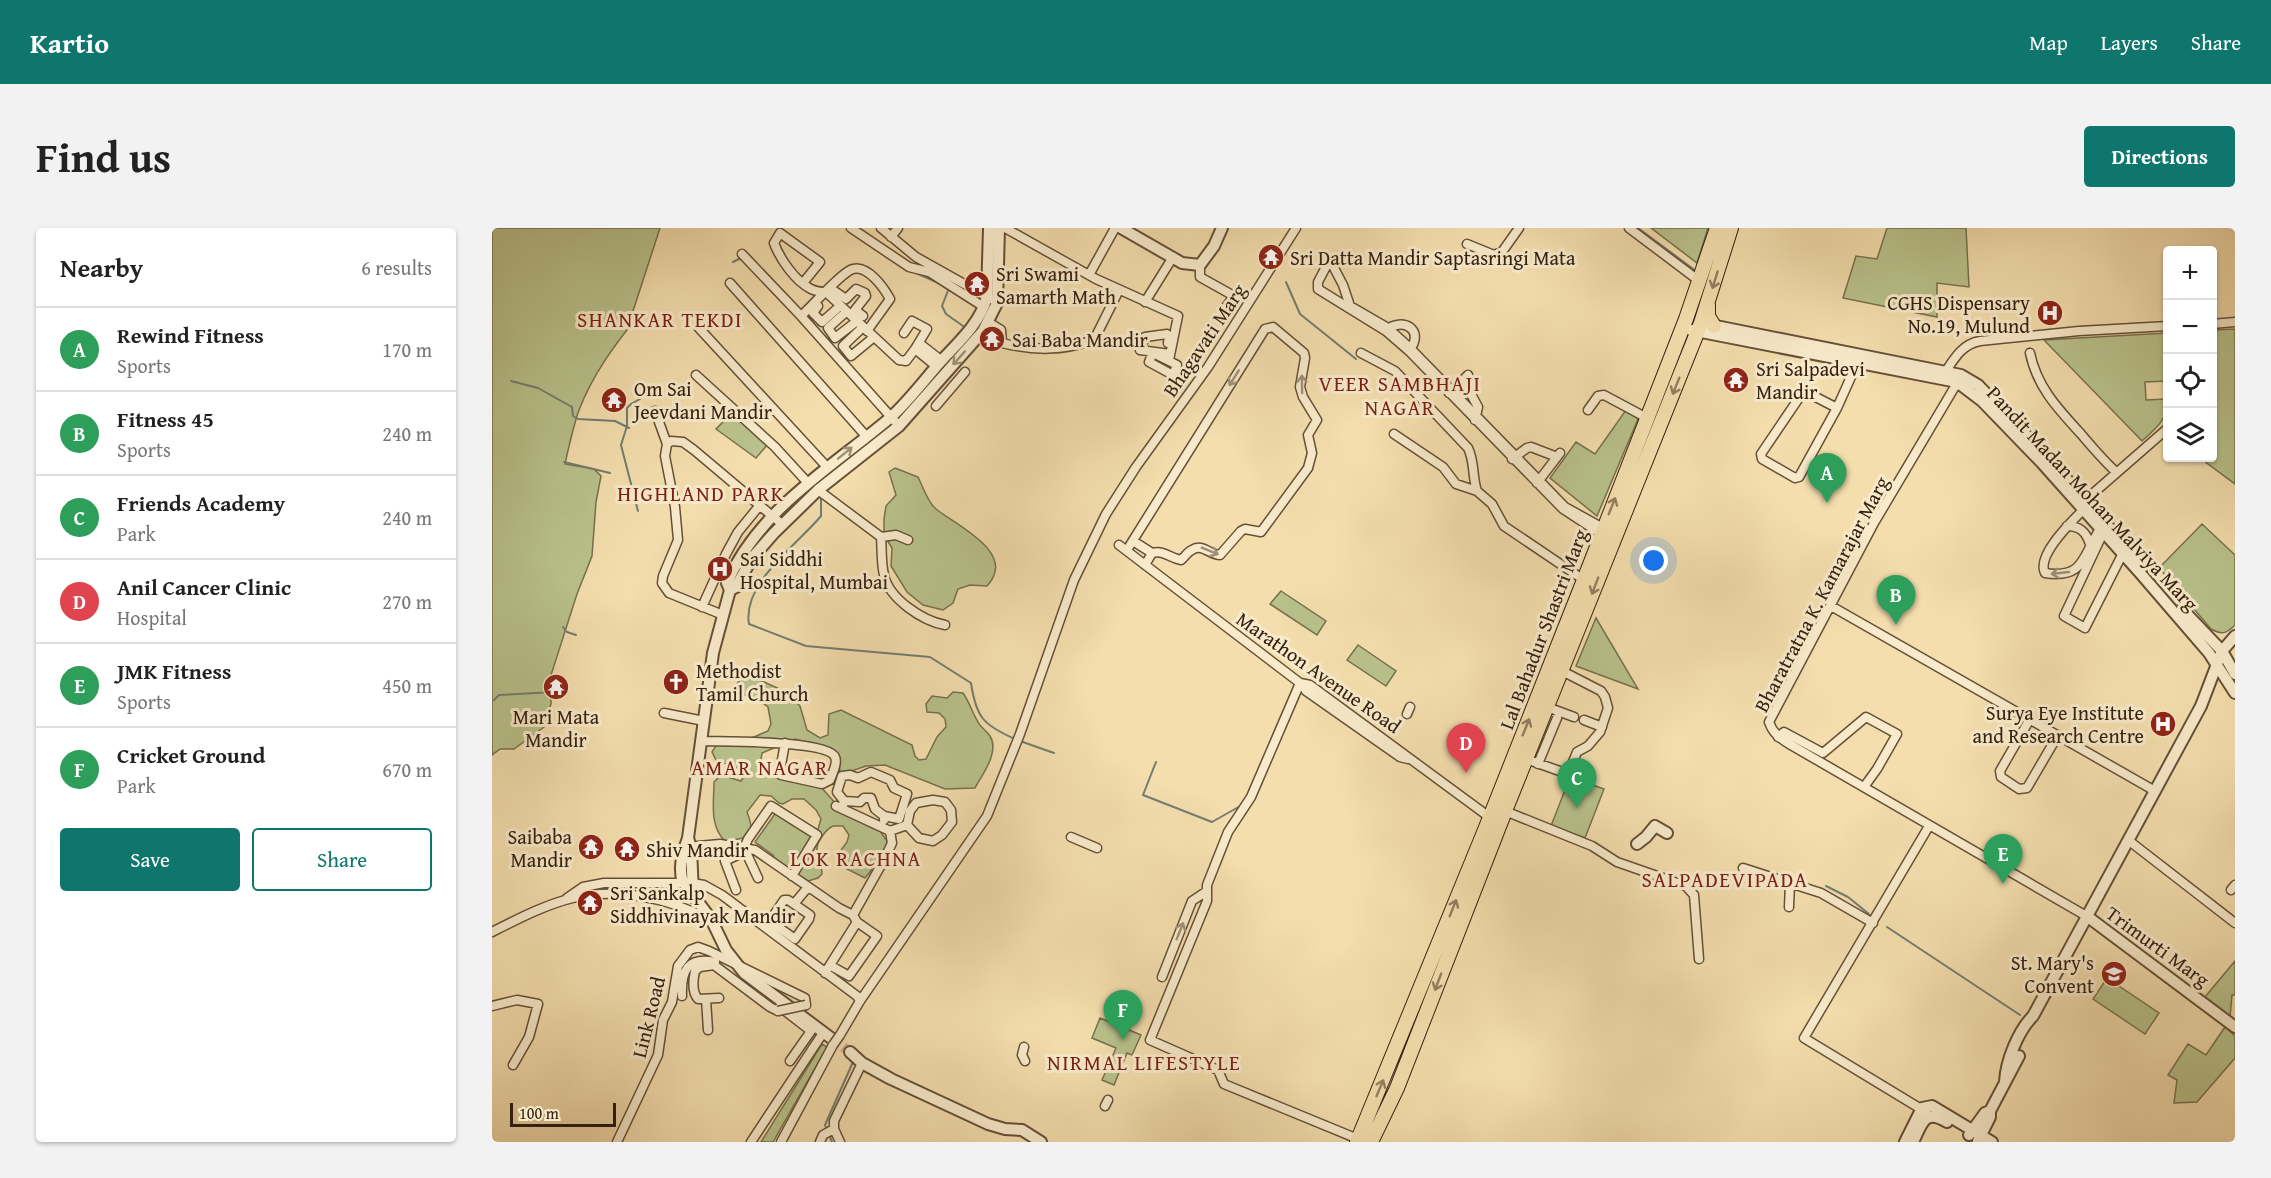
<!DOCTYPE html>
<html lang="en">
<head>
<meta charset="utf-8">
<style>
	:root { --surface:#fff; --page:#f2f2f2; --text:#222; --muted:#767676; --line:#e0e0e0; --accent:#0f766e }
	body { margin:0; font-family:"Gentium Book Plus",serif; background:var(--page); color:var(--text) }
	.controls { position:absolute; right:18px; top:18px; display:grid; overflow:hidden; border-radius:6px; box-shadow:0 2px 4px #0004 }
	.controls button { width:54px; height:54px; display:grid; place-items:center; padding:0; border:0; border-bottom:2px solid var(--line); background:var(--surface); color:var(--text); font:30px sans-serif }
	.scale { position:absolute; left:18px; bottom:15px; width:106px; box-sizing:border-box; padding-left:6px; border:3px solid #352011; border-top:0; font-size:16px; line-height:21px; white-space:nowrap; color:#352011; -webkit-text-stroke:4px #f8eaca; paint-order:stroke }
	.you { position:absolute; left:1162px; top:333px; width:21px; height:21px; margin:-15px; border:4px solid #fff; border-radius:50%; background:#1a73e8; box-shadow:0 0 0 9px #1a73e833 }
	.badge { display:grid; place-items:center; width:39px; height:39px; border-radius:50%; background:var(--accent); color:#fff; font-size:20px; font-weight:700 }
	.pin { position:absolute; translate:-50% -50px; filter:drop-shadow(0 2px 3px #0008) }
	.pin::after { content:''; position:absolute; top:32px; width:21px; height:18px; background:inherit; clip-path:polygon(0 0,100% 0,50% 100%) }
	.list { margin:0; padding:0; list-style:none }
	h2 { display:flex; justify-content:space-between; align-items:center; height:78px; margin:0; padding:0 24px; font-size:26px }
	h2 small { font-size:20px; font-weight:400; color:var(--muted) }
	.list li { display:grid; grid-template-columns:39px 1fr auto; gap:18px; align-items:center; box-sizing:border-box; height:84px; padding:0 24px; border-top:2px solid var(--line) }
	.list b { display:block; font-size:22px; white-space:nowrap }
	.list p { margin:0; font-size:20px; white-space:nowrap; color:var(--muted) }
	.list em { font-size:20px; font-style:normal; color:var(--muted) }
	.actions { display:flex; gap:12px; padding:18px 24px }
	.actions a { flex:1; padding:14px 0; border:2px solid var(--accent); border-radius:6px; text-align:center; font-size:21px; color:var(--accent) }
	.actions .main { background:var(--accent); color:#fff }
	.icon { flex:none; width:33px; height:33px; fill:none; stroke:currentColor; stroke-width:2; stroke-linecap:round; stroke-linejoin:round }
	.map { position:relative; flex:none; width:1743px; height:914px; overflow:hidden; border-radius:6px }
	header { display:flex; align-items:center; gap:36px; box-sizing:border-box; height:84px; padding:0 30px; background:var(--accent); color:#fff }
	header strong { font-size:28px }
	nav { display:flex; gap:33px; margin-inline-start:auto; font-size:21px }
	.intro { display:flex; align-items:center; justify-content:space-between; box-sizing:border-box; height:144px; padding:0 36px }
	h1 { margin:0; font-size:42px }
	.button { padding:15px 27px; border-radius:6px; background:var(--accent); color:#fff; font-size:21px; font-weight:700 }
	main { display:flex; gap:36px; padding:0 36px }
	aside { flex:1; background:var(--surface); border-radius:6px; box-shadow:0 2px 4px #0004 }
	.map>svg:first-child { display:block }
	.green { fill:#b9c28c; stroke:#77714e; stroke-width:1.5 }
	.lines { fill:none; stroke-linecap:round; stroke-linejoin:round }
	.stream { stroke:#737d71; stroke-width:2 }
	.tertiary-tunnel { stroke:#ceb88f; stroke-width:10; stroke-dasharray:10 5; stroke-linecap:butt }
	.minor-casing { stroke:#655038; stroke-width:11 }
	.tertiary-casing { stroke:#655038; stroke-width:14 }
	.primary-casing { stroke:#352011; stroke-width:16 }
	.minor { stroke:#f8eaca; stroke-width:8 }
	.tertiary { stroke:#f8eaca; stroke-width:10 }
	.primary { stroke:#f4deae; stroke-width:14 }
	.minor-bridge-casing { stroke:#655038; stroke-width:11; stroke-linecap:butt }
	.minor-bridge { stroke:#f8eaca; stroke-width:8 }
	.oneway { stroke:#947f60 }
	.oneway2 { stroke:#a08f77 }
	.labels { text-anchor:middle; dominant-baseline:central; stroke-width:6; stroke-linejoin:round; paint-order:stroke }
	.poi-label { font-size:20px; fill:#352011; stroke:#f8eaca; text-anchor:start }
	.street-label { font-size:20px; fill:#352011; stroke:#f8eaca }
	.neighbourhood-label { font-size:21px; letter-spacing:1.5px; fill:#7a1f14; stroke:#f8eaca }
</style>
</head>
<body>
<header>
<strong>Kartio</strong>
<nav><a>Map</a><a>Layers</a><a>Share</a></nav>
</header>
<div class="intro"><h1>Find us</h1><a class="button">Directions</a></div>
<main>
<aside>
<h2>Nearby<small>6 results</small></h2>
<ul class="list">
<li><span class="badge" style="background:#2e9e5b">A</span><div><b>Rewind Fitness</b><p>Sports</p></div><em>170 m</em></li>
<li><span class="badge" style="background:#2e9e5b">B</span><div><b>Fitness 45</b><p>Sports</p></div><em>240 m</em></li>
<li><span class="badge" style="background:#2e9e5b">C</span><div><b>Friends Academy</b><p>Park</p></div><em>240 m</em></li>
<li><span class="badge" style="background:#e0444e">D</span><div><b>Anil Cancer Clinic</b><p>Hospital</p></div><em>270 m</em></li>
<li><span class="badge" style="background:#2e9e5b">E</span><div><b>JMK Fitness</b><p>Sports</p></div><em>450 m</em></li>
<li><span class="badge" style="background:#2e9e5b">F</span><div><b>Cricket Ground</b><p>Park</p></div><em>670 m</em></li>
</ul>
<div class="actions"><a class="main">Save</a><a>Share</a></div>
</aside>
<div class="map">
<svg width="1743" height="914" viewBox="0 0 1743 914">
	<rect width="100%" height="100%" fill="#f4deae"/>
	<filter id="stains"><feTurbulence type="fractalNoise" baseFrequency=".00333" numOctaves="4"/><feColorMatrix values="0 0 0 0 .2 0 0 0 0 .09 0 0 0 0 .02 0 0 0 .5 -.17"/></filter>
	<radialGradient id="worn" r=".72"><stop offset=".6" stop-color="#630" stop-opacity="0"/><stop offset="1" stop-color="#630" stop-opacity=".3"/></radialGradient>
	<!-- green -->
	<path class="green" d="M0 0H168L141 83 147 87C123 116 101 146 87 182 81 199 77 218 73 236L102 241 109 248 104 274 100 328 85 366 59 447V476L52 499 22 521H8L0 527Z
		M1159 0H1216L1205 35Z
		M1395 0H1474L1477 59 1445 55V89L1351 70 1364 28 1385 31Z
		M1743 101V256L1708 230H1720L1721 102Z
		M1675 105V153L1653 154 1654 172 1675 171C1676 192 1664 200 1650 213L1552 112Z
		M1134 182 1146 191 1105 288 1058 250 1084 214 1103 226Z
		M240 185 276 216 264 230 224 201Z
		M403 240 426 249C431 259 436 275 444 281 465 298 526 325 495 358L478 357 466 361 461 375 451 382 431 377 415 364 399 338 400 320 392 307V291L394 278 404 267 397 244Z
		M1710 296 1743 327V397C1734 406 1730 407 1719 401L1667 340Z
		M789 363 834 393 825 407 778 376Z
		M1104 390 1146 461 1084 438Z
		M866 417 904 443 894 458 855 432Z
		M263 450 292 463 308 478 315 502 328 510 336 507 337 486 349 482 420 517 423 528 427 532 434 531 445 509 454 499 453 491 447 485 435 484 434 476 440 468 455 470 461 464 471 465C478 475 480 484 486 494 489 500 495 503 498 508 508 524 490 547 483 560L453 561 393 537 374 538 348 547 347 531 322 516 303 511 270 525 268 539 297 551 328 558 345 577 374 597 388 603 395 613 394 624 373 650 353 640 351 634 344 629 355 614 357 607 351 598C350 598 343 598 341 598 334 601 324 615 325 622 325 630 330 635 330 646L326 650 316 653 283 632 281 627 263 614 285 583 318 606 326 601 329 591 324 582 312 571H300L291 576 287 575 279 568 268 567 255 584C265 609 256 610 233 613 217 598 222 574 222 554L229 547 249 553 253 547C246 538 236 535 225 534L220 524C230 505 240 512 258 510 264 509 270 505 276 503L279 496 276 479 263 469 248 466 244 457 248 452Z
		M1078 549 1112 561 1093 610 1059 598Z
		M1743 733V767H1740L1738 789 1713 769Z
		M1615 750 1667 785 1653 806 1601 771Z
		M608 790 649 807 640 827 635 825 622 857 610 852 624 820 600 810Z
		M1733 799 1743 808V830L1705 874 1682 875 1685 852 1676 847 1696 816 1714 827Z
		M330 816 335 819 281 914H269Z"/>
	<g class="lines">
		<!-- stream -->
		<path class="stream" d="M1146 0 1204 43
			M241 34 249 30
			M424 45 449 56
			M794 54 808 86 864 131
			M457 60 450 78 454 86 471 98
			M19 153 46 160 80 179 81 188 86 191 123 193 137 200
			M72 234 118 245
			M329 270V288C305 317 250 355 257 396L314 418 438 429 479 455C484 489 491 497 523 511
			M146 283 129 217 135 198V180L139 176 148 171
			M71 399 75 404 84 407
			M2 472 7 467 62 464
			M528 513 562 525
			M664 534 651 567 720 594 750 577
			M1334 658 1356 669 1377 686
			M1395 699 1528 787
			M340 914 333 897 361 834"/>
		<!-- tertiary-tunnel -->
		<path class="tertiary-tunnel" d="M339 810 358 824"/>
		<!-- minor casing -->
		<g class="minor-casing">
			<path id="minor" d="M359 0 417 39 437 44 492 79
				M389 0 424 29 499 71
				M513 0 604 51 686 88 677 132
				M1137 0 1206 52
				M399 9 406 0
				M975 16 1002 27 1010 24 1027 0
				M250 26 309 88 407 198
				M708 37V49L742 68 731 83
				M597 47 623 0
				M238 55 374 208
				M311 55 328 34 288 5 282 15C288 31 303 53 319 61 323 63 329 64 334 64L407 132 414 133 423 121 445 139
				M338 60 354 71 364 61 373 65 374 68 363 82 371 88
				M653 74 681 29
				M326 78 321 85 330 94 348 78
				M354 84 336 100 343 110 365 93
				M309 88C319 79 351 43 361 41 376 37 392 60 398 71L375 103
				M496 94 509 102 510 115C543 123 570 123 602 112L627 62
				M1720 96 1743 94
				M206 99 335 239
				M371 99 351 118 359 128 382 109
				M894 102C910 89 934 101 917 123
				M412 105 420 93 435 101 423 121
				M427 115 450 133
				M676 115 677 109 675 106 653 109 648 122 678 126
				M869 125 903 143 976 220C983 234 980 249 985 263
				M1538 125C1545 159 1566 181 1589 206 1600 219 1611 232 1624 244
				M663 126 685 137 681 147 657 134 660 127Z
				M1454 143C1463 129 1471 116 1488 113L1587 103 1676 98
				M204 147 283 219 316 255
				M1468 150 1382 295 1277 494C1281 506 1289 511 1299 517L1596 689
				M969 154 976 147
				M957 165 969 154 979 166 986 179 983 192
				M444 178 473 144
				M1345 180 1314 164H1311L1269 226 1270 231 1303 250 1307 249 1345 180 1367 131
				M1096 182 1106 168 1112 167 1155 190
				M163 183 175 216
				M902 206 951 239 964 256 985 263 1000 276 1012 298 1092 352
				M1020 231 1035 220 1039 219 1065 229
				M1045 255 1068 225
				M326 262 389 309C390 321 389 335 392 347 397 371 431 393 453 397
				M1590 275 1676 200
				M1591 282C1579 294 1544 328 1553 345 1593 351 1590 328 1608 301
				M1575 298C1588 298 1594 304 1598 316
				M1611 305 1572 388 1593 400 1633 321
				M1109 306 1071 281 917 123 894 103 826 61V54L836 35 841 38 851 57 858 78 896 100 919 121 1073 279 1111 300
				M389 309 404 307 416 312
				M641 313 660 325
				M627 317 808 455 818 457 1000 591
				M635 322 773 101 781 99 812 125 813 130 808 159 811 169 825 192 816 207 820 225 816 240 769 304 753 301 749 303 728 327C718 327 710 315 700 322 695 324 693 329 689 332 677 330 673 322 660 325L653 337
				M1339 378 1663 563
				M210 379 234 326 246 304 268 277
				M231 387 177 365 170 355 171 348 186 312 183 279 173 228 175 216 179 213 191 214 202 222 291 297
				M808 455 759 569 736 604 715 657V673L658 812 726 842 732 856 866 911
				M810 456 814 463 908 529 916 531
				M1055 479 1082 489
				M172 485 212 493
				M915 486 918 479
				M1538 491 1508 543 1509 549 1527 561 1535 560 1566 507
				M1092 492 1110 499
				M1286 509 1292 504 1331 525 1374 489 1405 506 1385 541 1372 559
				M210 513C231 514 335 512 343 529 346 535 340 546 338 552L330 556 289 547 288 543 293 515
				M1034 531 1076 546 1085 524 1096 518 1108 504 1116 480 1113 469 1109 463 1070 443
				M1046 536 1065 490
				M352 573 345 564 350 548 358 547 366 550 379 544 398 552 402 560 415 566 407 591 392 588
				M351 577 352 573 368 574 372 570H379L383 581 392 588V592
				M344 578 398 603 400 615 393 630 361 687
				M1013 583 1100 618 1125 634 1194 658 1202 667 1207 731
				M398 603 415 597 418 583 424 575 441 572 453 574 459 582 460 594 450 607 441 613 427 610 415 597
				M579 609 605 620
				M1636 612 1743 695
				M195 619 228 616 263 622 347 680 361 687 365 694 333 745
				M1251 640 1329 665 1381 695
				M266 650 252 620 256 611 279 578 325 607 300 648
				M244 662 233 633 254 623
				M1739 662 1743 657
				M75 670 91 659 112 655H200L212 657 230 667 365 768 368 773
				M302 676 318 687 317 691 303 711 279 694V691L292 672H296L302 676 316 659
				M1297 679 1298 655
				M0 704C61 673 98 655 167 672 185 676 202 685 219 691
				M341 739 357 748 385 708 365 694
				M670 749 700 673 715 663
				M190 768C189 742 196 728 223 734
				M227 770 206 771C200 764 201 752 203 743L208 739 222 737 278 779 286 783
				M214 771 216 802
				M0 778 25 772 46 776 37 809 21 837
				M288 779 319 803 298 833
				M348 807 368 773 495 588 528 506 582 352 614 286 644 239 716 139 804 0
				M532 819 530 827 533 833
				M613 878 616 872
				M1434 884 1312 810 1437 598
				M125 914 166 827 171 792 180 774 186 738 198 722 206 719 217 723 313 770 314 777
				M259 914 331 805
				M289 914 341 817
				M328 914 331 907 342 901
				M348 914 342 901V893L370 835"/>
		</g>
		<!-- tertiary casing -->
		<g class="tertiary-casing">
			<path id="tertiary" d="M629 0 690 35 708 37 722 18 730 0
				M1214 96 1469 147 1486 157 1554 228 1651 338
				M1199 102 1465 154 1490 173 1550 235 1649 346 1717 425 1743 465
				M238 362 244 359 260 330 282 305 326 262 407 198 491 103 505 75 507 0
				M1690 381 1730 423 1743 446
				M196 610 199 620 201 666
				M1145 616 1154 609 1163 598 1175 605
				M1596 689 1743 799
				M339 810 252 745 234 722 219 691 191 654C186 640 191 624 196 610L221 425 238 362 235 355C266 282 340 239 398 190 417 173 433 151 450 132 468 113 488 95 495 69L497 0
				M358 824 370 835 399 851 496 896 513 901 530 902 549 914
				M1513 854C1514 833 1526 803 1541 788L1709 478 1730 423 1743 408
				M1477 907 1493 885 1498 883
				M1486 913 1498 889V883L1527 828
				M1413 914 1430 880 1440 878 1500 914
				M1421 914C1430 896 1432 880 1455 894"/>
		</g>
		<!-- primary casing -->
		<g class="primary-casing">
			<path id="primary" d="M1216 77V88L1222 98
				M865 914 993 602 1092 352 1194 91 1225 0
				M879 914 905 860 1015 578 1209 95 1239 0"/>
		</g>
		<!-- minor -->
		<use href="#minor" class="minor"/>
		<!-- tertiary -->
		<use href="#tertiary" class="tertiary"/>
		<!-- primary -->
		<use href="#primary" class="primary"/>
		<!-- minor-bridge casing -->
		<g class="minor-bridge-casing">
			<path id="minor-bridge" d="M286 783 314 777
				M341 817 348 807"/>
		</g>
		<!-- minor-bridge -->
		<use href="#minor-bridge" class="minor-bridge"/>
	</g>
	<!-- one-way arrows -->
	<defs><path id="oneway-shaft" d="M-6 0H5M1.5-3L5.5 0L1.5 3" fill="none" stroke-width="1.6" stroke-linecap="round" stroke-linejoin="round" transform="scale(1.5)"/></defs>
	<g class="oneway">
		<use href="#oneway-shaft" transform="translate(1223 52) rotate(107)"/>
		<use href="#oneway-shaft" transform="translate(1184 158) rotate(112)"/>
		<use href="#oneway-shaft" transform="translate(1120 278) rotate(-68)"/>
		<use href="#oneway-shaft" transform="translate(1103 358) rotate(111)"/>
		<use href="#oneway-shaft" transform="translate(1034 499) rotate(-68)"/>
		<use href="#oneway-shaft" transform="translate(961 680) rotate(-68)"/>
		<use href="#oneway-shaft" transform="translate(946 754) rotate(111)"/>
		<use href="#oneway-shaft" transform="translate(888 860) rotate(-67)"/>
	</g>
	<g class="oneway2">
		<use href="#oneway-shaft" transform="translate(467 130) rotate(132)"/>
		<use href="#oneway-shaft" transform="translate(742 150) rotate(122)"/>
		<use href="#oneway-shaft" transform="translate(810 156) rotate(-91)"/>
		<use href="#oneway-shaft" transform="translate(353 225) rotate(-39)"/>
		<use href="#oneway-shaft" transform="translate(718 323) rotate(22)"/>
		<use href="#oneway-shaft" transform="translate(1568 345) rotate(174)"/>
		<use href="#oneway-shaft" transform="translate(688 703) rotate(-68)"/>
	</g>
	<!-- icons -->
	<defs>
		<g id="temple-disc" transform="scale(1.35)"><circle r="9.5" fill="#8f2418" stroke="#f8eaca"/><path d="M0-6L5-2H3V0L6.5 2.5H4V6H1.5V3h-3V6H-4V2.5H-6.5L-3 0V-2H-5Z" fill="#fff"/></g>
		<g id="hospital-disc" transform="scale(1.35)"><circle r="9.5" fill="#8f2418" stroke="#f8eaca"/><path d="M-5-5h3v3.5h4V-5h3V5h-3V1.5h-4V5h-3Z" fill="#fff"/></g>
		<g id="church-disc" transform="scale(1.35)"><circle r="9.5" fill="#8f2418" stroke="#f8eaca"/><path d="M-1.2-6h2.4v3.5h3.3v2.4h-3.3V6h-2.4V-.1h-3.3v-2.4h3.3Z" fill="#fff"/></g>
		<g id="school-disc" transform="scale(1.35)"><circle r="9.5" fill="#8f2418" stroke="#f8eaca"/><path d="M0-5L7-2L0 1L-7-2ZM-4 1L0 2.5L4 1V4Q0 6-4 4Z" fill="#fff"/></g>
	</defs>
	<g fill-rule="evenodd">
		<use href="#temple-disc" x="779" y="29"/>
		<use href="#temple-disc" x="485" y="56"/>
		<use href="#hospital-disc" x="1558" y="85"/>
		<use href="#temple-disc" x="500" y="111"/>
		<use href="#temple-disc" x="1244" y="152"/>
		<use href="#temple-disc" x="122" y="172"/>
		<use href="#hospital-disc" x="228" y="341"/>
		<use href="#church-disc" x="184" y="454"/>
		<use href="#temple-disc" x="64" y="459"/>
		<use href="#hospital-disc" x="1671" y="496"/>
		<use href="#temple-disc" x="99" y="619"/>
		<use href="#temple-disc" x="135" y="621"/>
		<use href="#temple-disc" x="98" y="675"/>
		<use href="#school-disc" x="1622" y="746"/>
	</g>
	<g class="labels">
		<!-- poi labels -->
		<g class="poi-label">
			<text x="798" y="29">Sri Datta Mandir Saptasringi Mata</text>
			<text x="504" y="45">Sri Swami<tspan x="504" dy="23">Samarth Math</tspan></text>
			<text x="1538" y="74" text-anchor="end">CGHS Dispensary<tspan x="1538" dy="23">No.19, Mulund</tspan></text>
			<text x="520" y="111">Sai Baba Mandir</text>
			<text x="1264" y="140">Sri Salpadevi<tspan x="1264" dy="23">Mandir</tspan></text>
			<text x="142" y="160">Om Sai<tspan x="142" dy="23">Jeevdani Mandir</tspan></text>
			<text x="248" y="330">Sai Siddhi<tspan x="248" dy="23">Hospital, Mumbai</tspan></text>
			<text x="204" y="442">Methodist<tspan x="204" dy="23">Tamil Church</tspan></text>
			<text x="1652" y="484" text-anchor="end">Surya Eye Institute<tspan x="1652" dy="23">and Research Centre</tspan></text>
			<text x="64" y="488" text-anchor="middle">Mari Mata<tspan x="64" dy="23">Mandir</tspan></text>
			<text x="80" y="608" text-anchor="end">Saibaba<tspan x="80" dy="23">Mandir</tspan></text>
			<text x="154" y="621">Shiv Mandir</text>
			<text x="118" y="664">Sri Sankalp<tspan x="118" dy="23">Siddhivinayak Mandir</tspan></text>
			<text x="1602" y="734" text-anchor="end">St. Mary's<tspan x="1602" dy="23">Convent</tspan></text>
		</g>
		<!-- street labels -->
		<g class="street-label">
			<text transform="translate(712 112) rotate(-56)">Bhagavati Marg</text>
			<text transform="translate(1601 270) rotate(47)">Pandit Madan Mohan Malviya Marg</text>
			<text transform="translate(1329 366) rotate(-62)">Bharatratna K. Kamarajar Marg</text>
			<text transform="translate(1051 401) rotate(-69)">Lal Bahadur Shastri Marg</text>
			<text transform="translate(827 444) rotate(35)">Marathon Avenue Road</text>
			<text transform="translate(1666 718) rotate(36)">Trimurti Marg</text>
			<text transform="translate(156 789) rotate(-76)">Link Road</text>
		</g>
		<!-- neighbourhood labels -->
		<g class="neighbourhood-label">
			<text x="168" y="91">SHANKAR TEKDI</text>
			<text x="908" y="155">VEER SAMBHAJI<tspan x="908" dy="24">NAGAR</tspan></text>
			<text x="209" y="265">HIGHLAND PARK</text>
			<text x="268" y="539">AMAR NAGAR</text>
			<text x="364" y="630">LOK RACHNA</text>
			<text x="1233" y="651">SALPADEVIPADA</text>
			<text x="652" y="834">NIRMAL LIFESTYLE</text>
		</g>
	</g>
	<rect width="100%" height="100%" filter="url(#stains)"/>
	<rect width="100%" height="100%" fill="url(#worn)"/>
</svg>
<div class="controls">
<button>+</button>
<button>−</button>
<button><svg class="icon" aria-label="locate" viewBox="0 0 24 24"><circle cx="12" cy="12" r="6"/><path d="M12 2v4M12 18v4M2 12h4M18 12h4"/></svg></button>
<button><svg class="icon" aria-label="layers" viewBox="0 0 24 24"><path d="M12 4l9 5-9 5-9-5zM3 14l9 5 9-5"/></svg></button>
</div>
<div class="scale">100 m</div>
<div class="you"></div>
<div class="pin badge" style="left:1335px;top:275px;background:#2e9e5b">A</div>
<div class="pin badge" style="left:1404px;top:397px;background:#2e9e5b">B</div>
<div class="pin badge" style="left:1085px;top:580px;background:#2e9e5b">C</div>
<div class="pin badge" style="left:974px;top:545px;background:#e0444e">D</div>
<div class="pin badge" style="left:1511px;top:656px;background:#2e9e5b">E</div>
<div class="pin badge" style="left:631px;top:812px;background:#2e9e5b">F</div>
</div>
</main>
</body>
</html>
